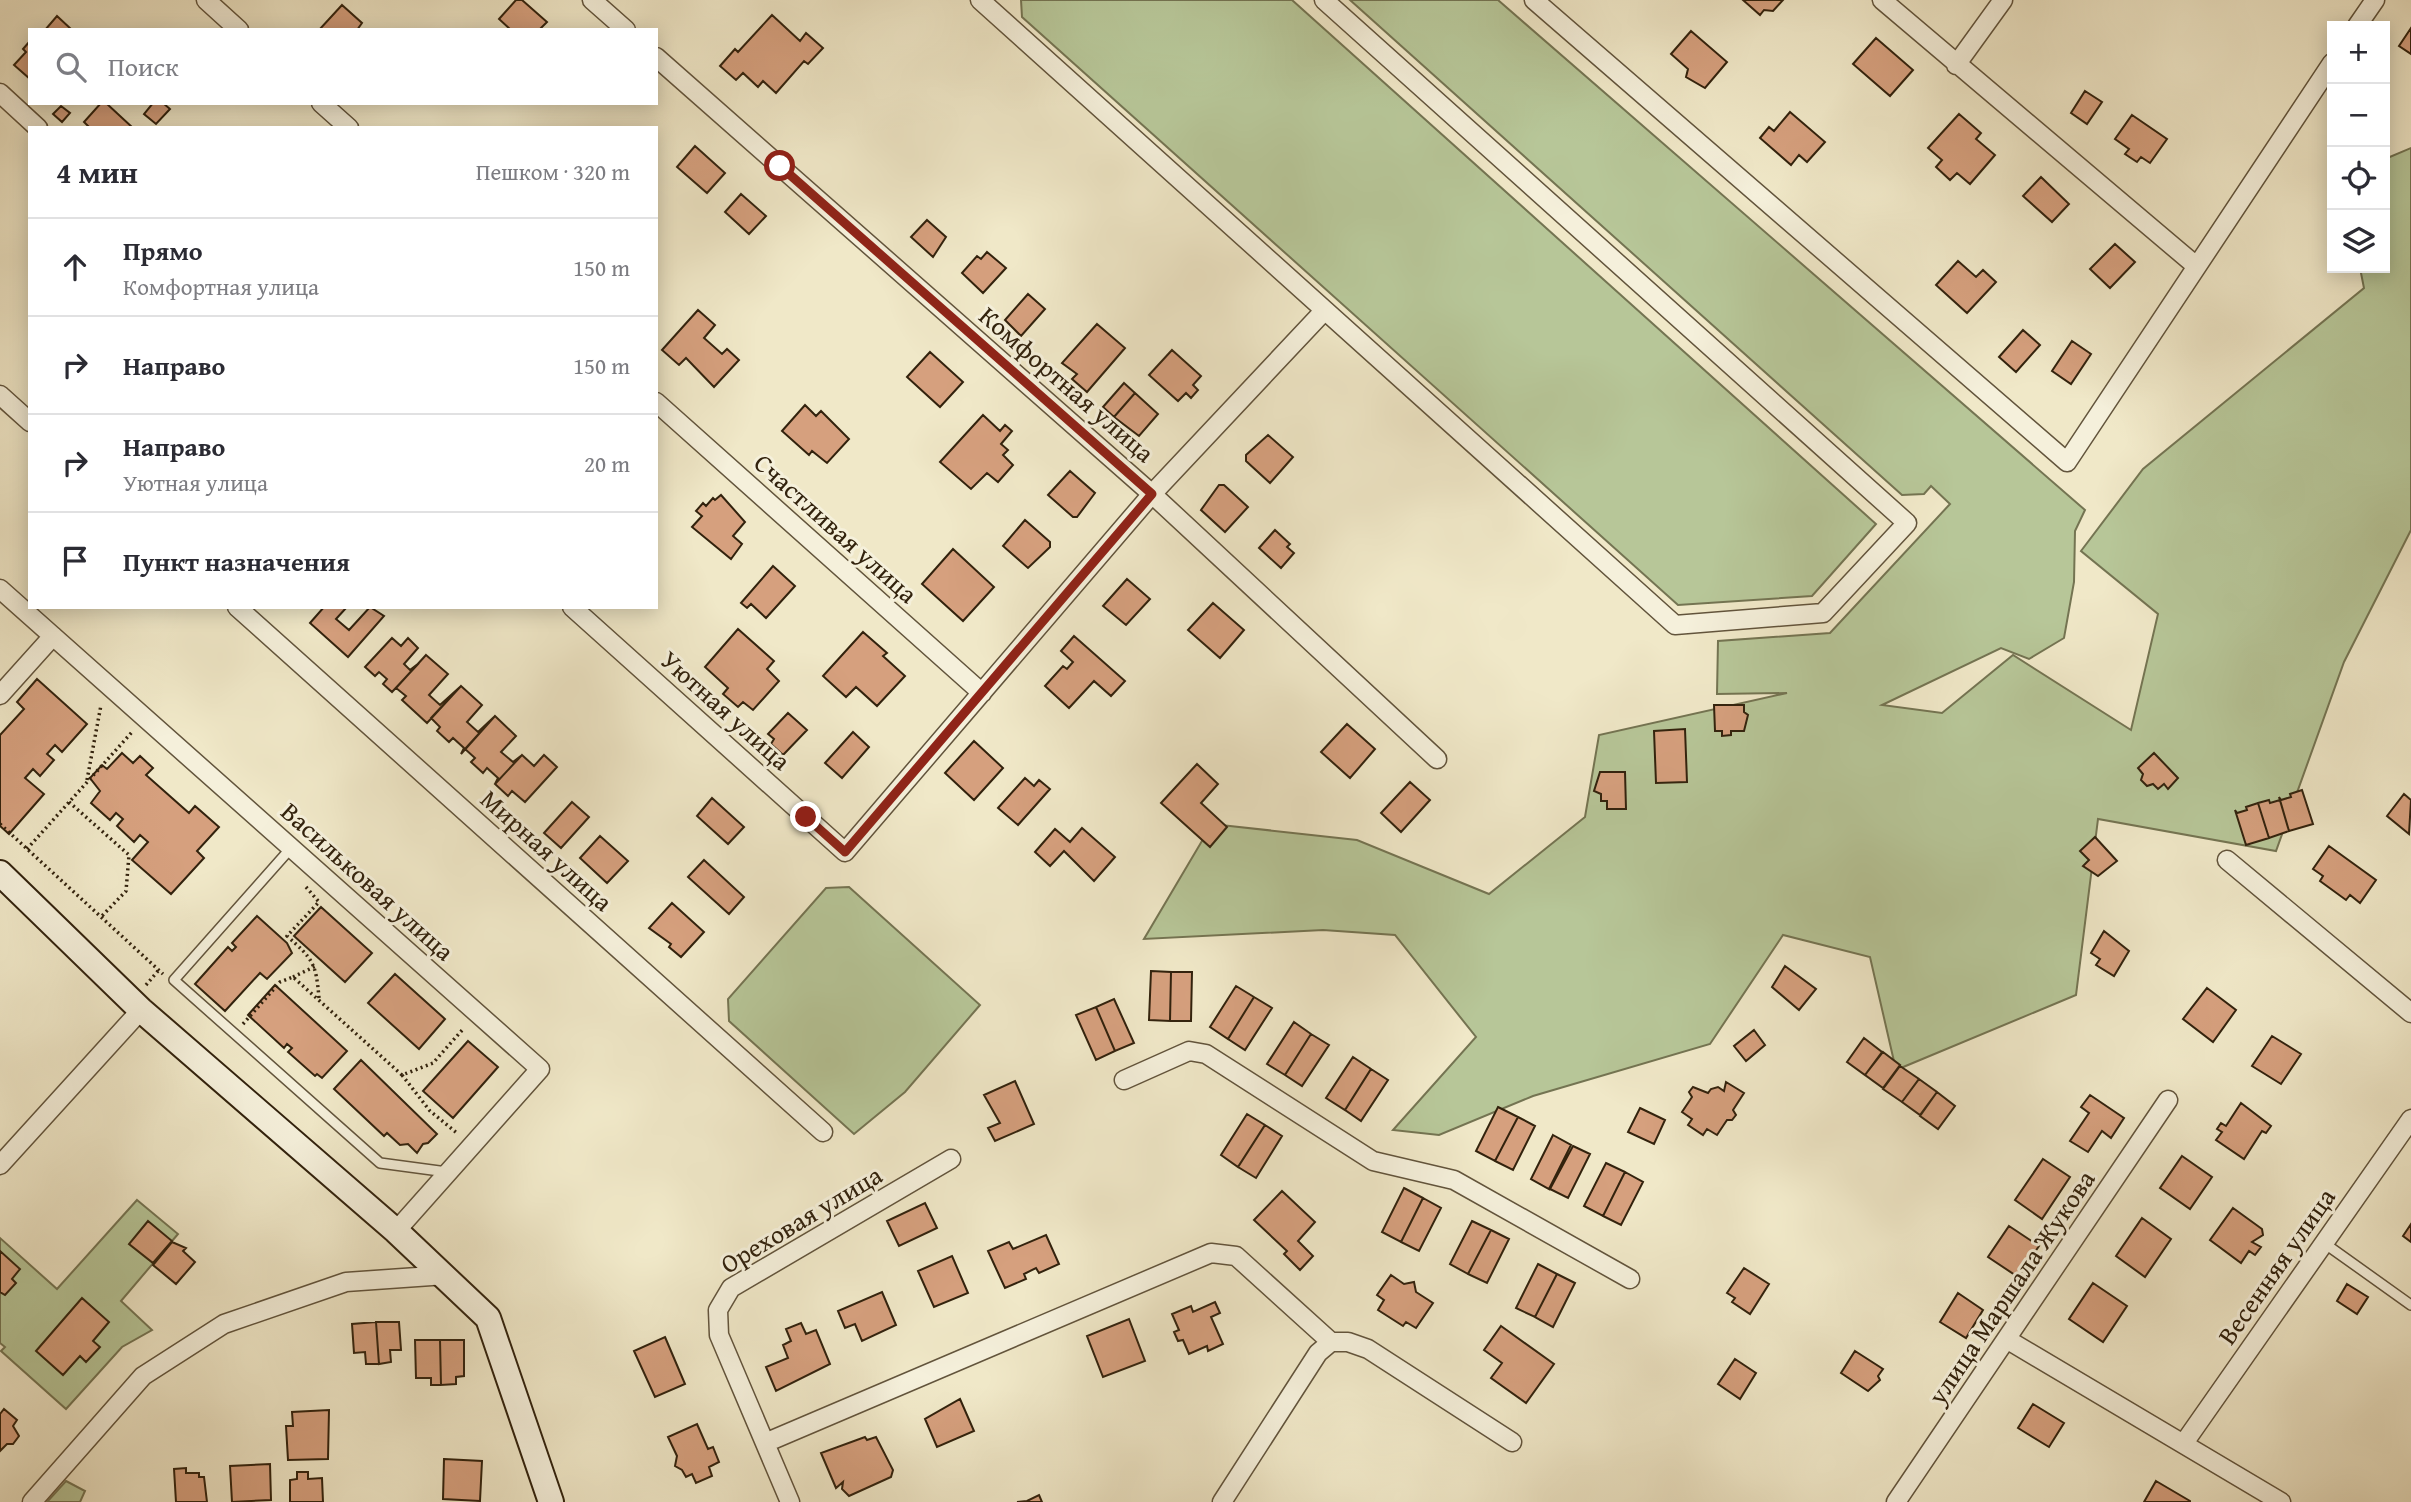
<!DOCTYPE html>
<html lang="ru">
<head>
<meta charset="utf-8">
<style>
	:root { --surface:#fff; --page:#f2f2f3; --text:#2b2b33; --muted:#7c7c81; --line:#e1e1e2 }
	body { margin:0; font-family:"Gentium Book Plus",serif; background:var(--page); color:var(--text) }
	.controls { position:absolute; right:21px; top:21px; display:grid; overflow:hidden; border-radius:0px; box-shadow:0 4px 18px #0003 }
	.controls button { width:63px; height:63px; display:grid; place-items:center; padding:0; border:0; border-bottom:2px solid var(--line); background:var(--surface); color:var(--text); font:35px sans-serif }
	.stop { position:absolute; width:21px; height:21px; margin:-16px; border:5px solid #8f2418; border-radius:50%; background:#fff }
	.stop.end { background:#8f2418; border-color:#fff; box-shadow:0 2px 7px #0008 }
	.list { margin:0; padding:0; list-style:none }
	h2 { display:flex; justify-content:space-between; align-items:center; height:91px; margin:0; padding:0 28px; font-size:30px }
	h2 small { font-size:23px; font-weight:400; color:var(--muted) }
	.list li { display:grid; grid-template-columns:46px 1fr auto; gap:21px; align-items:center; box-sizing:border-box; height:98px; padding:0 28px; border-top:2px solid var(--line) }
	.list b { display:block; font-size:26px; white-space:nowrap }
	.list p { margin:0; font-size:23px; white-space:nowrap; color:var(--muted) }
	.list em { font-size:23px; font-style:normal; color:var(--muted) }
	.icon { flex:none; width:38px; height:38px; fill:none; stroke:currentColor; stroke-width:2; stroke-linecap:round; stroke-linejoin:round }
	.map { position:relative; flex:none; width:2411px; height:1502px; overflow:hidden }
	.search { position:absolute; background:var(--surface); box-shadow:0 4px 18px #0003; left:28px; top:28px; width:630px; height:77px; display:flex; align-items:center; gap:18px; box-sizing:border-box; padding:0 24px; border-radius:0px; color:var(--muted); font-size:26px }
	.panel { position:absolute; background:var(--surface); box-shadow:0 4px 18px #0003; left:28px; top:126px; width:630px; height:483px; border-radius:0px }
	.map>svg:first-child { display:block }
	.green { fill:#b7c698; stroke:#747452; stroke-width:2 }
	.building { fill:#d6a07e; stroke:#32220d; stroke-width:2 }
	.lines { fill:none; stroke-linecap:round; stroke-linejoin:round }
	.lane-casing { stroke:#62543c; stroke-width:12 }
	.street-casing { stroke:#62543c; stroke-width:21 }
	.secondary-casing { stroke:#32220d; stroke-width:28 }
	.path { stroke:#32220d; stroke-width:3.5; stroke-dasharray:2 3.5; stroke-linecap:butt }
	.lane { stroke:#f5f0db; stroke-width:9 }
	.street { stroke:#f5f0db; stroke-width:18 }
	.secondary { stroke:#f5f0db; stroke-width:24 }
	.route { stroke:#8f2418; stroke-width:9 }
	.labels { text-anchor:middle; dominant-baseline:central; stroke-width:6; stroke-linejoin:round; paint-order:stroke }
	.street-label { font-size:26px; fill:#32220d; stroke:#f5f0db }
</style>
</head>
<body>
<div class="map">
<svg width="2411" height="1502" viewBox="0 0 2411 1502">
	<rect width="100%" height="100%" fill="#f0e8c8"/>
	<filter id="stains"><feTurbulence type="fractalNoise" baseFrequency=".00286" numOctaves="4"/><feColorMatrix values="0 0 0 0 .2 0 0 0 0 .09 0 0 0 0 .02 0 0 0 .5 -.17"/></filter>
	<radialGradient id="worn" r=".72"><stop offset=".6" stop-color="#630" stop-opacity="0"/><stop offset="1" stop-color="#630" stop-opacity=".3"/></radialGradient>
	<!-- green -->
	<path class="green" d="M1021 0H1292L1876 524 1812 596 1678 605 1022 17Z
		M1350 0H1498L2085 510 2075 531 2074 582 2064 638 2029 659 2001 648 1882 705 1942 713 2013 655 2131 730 2158 614 2081 551 2143 469 2364 288 2360 268H2385V159L2411 148V530L2344 662 2276 851 2098 819 2076 995 1896 1070 1870 957 1783 935 1710 1044 1533 1096 1439 1135 1393 1130 1476 1037 1395 935 1323 930 1144 939 1212 824 1357 840 1489 894 1585 817 1599 735 1787 693 1717 694 1718 641 1830 633 1950 504 1931 486 1924 494 1902 495Z
		M849 887 980 1005 905 1092 854 1134 729 1021 728 999 826 888Z
		M137 1200 178 1234 121 1301 152 1330 122 1347 66 1409 1 1351 5 1347 0 1343V1238L57 1289Z
		M66 1481 85 1491 80 1502H47Z"/>
	<!-- building -->
	<path class="building" d="M516 0H522L547 22 539 30H511L499 19Z
		M1743 0H1783L1773 11 1764 10 1760 15Z
		M342 5 362 23 357 30H319Z
		M772 15 800 41 806 33 823 48 808 64 804 61 776 93 763 81 758 87 743 73 736 80 720 66 735 49 738 52Z
		M57 16 72 30H45Z
		M2411 28V54L2399 46Z
		M1691 31 1727 62 1705 88 1686 77 1688 69 1671 54Z
		M1876 38 1913 70 1890 96 1853 64Z
		M30 41V79L14 65 26 52 23 49Z
		M2085 91 2102 102 2087 124 2071 113Z
		M101 103H106L133 128H90L84 122Z
		M153 103H163L170 109 156 124 144 114Z
		M61 106 70 113 62 122 53 114Z
		M1790 112 1825 142 1807 162 1799 155 1791 165 1760 138 1769 127 1774 131Z
		M1959 114 1981 133 1976 139 1995 155 1970 184 1957 173 1950 180 1936 167 1942 160 1928 148Z
		M2132 115 2167 139 2150 163 2141 157 2137 162 2125 154 2129 149 2115 139Z
		M695 146 725 173 707 193 677 167Z
		M2041 177 2069 204 2052 222 2023 196Z
		M741 194 766 216 749 234 725 212Z
		M927 220 946 237 933 257 911 237Z
		M2115 244 2135 262 2110 288 2090 269Z
		M987 252 1006 268 983 293 962 273 977 256 981 259Z
		M1958 261 1976 277 1983 270 1996 282 1967 313 1936 285Z
		M1028 294 1045 309 1021 336 1005 320Z
		M698 310 715 325 704 338 722 354 727 349 739 360 714 387 686 358 679 365 662 350Z
		M1097 324 1125 348 1087 392 1072 379 1077 374 1062 363Z
		M2023 330 2040 345 2016 372 1999 357Z
		M2072 341 2091 354 2071 384 2052 371Z
		M1172 350 1201 376 1193 385 1198 390 1191 398 1186 393 1178 401 1149 375Z
		M930 352 963 382 940 407 907 377Z
		M1124 383 1135 393 1114 417 1103 407Z
		M1135 393 1158 414 1139 436 1114 417Z
		M805 405 816 416 821 411 849 439 827 463 812 451 809 455 782 431Z
		M983 415 1000 431 1005 425 1012 431 1001 444 1008 450 1003 455 1013 465 998 482 987 473 971 489 940 462Z
		M1268 435 1293 457 1270 483 1246 461V455Z
		M1070 471 1095 493 1077 517H1073L1048 495Z
		M1219 485H1224L1248 507 1225 532 1201 510Z
		M721 495 745 522 733 536 742 544 731 559 692 527 702 516 696 511 703 503 706 506 713 498 715 500Z
		M1025 520 1050 542V547L1028 568 1003 546Z
		M1275 530 1290 544 1287 547 1294 553 1281 568 1259 548Z
		M953 549 994 587 963 621 922 584Z
		M773 566 795 586 766 618 751 604 747 608 741 603Z
		M1127 579 1150 599 1126 625 1103 606Z
		M1213 603 1244 630 1220 658 1188 630Z
		M324 607H347L336 619 349 630 370 607 384 616 348 657 310 623Z
		M738 629 774 661 767 669 779 681 753 710 743 702 738 707 723 694 728 688 705 667Z
		M863 632 887 653 883 656 905 676 877 706 856 687 846 697 823 676Z
		M1074 636 1125 681 1111 696 1094 681 1069 708 1045 686 1063 666 1067 669 1073 662 1061 651Z
		M392 638 401 646 408 638 418 648 404 664 410 670 419 663 392 692 383 684 387 679 379 672 375 676 365 667Z
		M426 655 448 674 429 695 440 705 461 686 427 723 402 700 406 696 396 688Z
		M37 679 87 724 62 752 55 745 47 754 54 760 40 776 33 769 25 778 44 794 9 834 0 826V735L24 709 17 702Z
		M461 686 482 705 467 722 478 732 495 716 461 754 464 748 453 738 449 742 437 731 440 727 431 718Z
		M1714 705H1744V712L1748 715 1744 731H1731V735L1722 736V731H1715Z
		M788 713 807 730 783 755 771 744 774 739 768 734Z
		M495 716 516 736 501 752 513 762 522 755 495 784 498 778 487 768 483 773 471 762 475 758 465 749Z
		M1347 724 1375 749 1350 778 1321 752Z
		M1685 729 1687 782 1656 783 1654 731Z
		M853 732 869 747 842 778 825 763Z
		M974 741 1003 768 974 800 945 773Z
		M122 753 133 763 140 756 153 768 146 775 189 813 195 806 219 827 197 851 204 858 171 894 132 860 148 842 140 835 134 842 117 826 123 819 116 813 110 820 91 803 100 791 90 778 102 765 107 769Z
		M2154 753 2178 778 2168 789 2164 784 2158 789 2153 784 2147 786 2141 780 2143 774 2138 768Z
		M522 755 534 766 544 755 557 767 525 802 512 791 508 796 495 784Z
		M1197 764 1218 784 1201 803 1227 827 1210 847 1161 803Z
		M1600 772H1625L1626 809H1607V801H1601V794L1594 791Z
		M1025 778 1034 786 1039 780 1050 789 1018 825 998 808Z
		M1410 782 1430 800 1401 832 1381 813Z
		M2302 790 2313 824 2289 831 2279 797 2281 800 2291 797 2290 794Z
		M2404 794 2411 800 2409 834 2387 816Z
		M712 798 744 827 728 844 697 816Z
		M2269 800 2270 803 2280 800 2289 831 2269 838 2258 803Z
		M572 802 589 817 561 848 544 833Z
		M2258 803 2269 838 2246 845 2235 810 2237 813 2247 810 2246 807Z
		M1082 828 1115 857 1094 881 1064 851 1050 866 1035 852 1055 829 1070 842Z
		M600 836 628 861 607 883 580 858Z
		M2095 837 2117 861 2098 876 2083 866 2089 860 2080 851Z
		M2329 846 2376 880 2360 903 2350 895 2346 900 2320 881 2323 876 2313 869Z
		M704 860 744 897 729 914 688 877Z
		M672 903 704 932 681 957 669 947 671 944 649 928Z
		M321 907 372 953 345 982 294 936Z
		M257 916 287 943 292 953 267 979 260 973 225 1011 195 984 228 947 232 951 236 947 232 943Z
		M2104 931 2129 951 2114 976 2096 965 2100 959 2091 953Z
		M1785 966 1816 989 1799 1010 1772 987Z
		M1151 971 1171 972 1170 1021 1149 1020Z
		M1171 972H1192L1191 1021H1170Z
		M395 974 445 1019 419 1049 368 1003Z
		M275 985 347 1051 322 1078 317 1074 315 1076 288 1052 292 1048 287 1044 284 1048 248 1015Z
		M1236 986 1254 997 1228 1039 1210 1027Z
		M2207 988 2236 1010 2213 1042 2183 1019Z
		M1254 997 1272 1008 1245 1050 1228 1039Z
		M1114 999 1134 1043 1115 1051 1096 1007Z
		M1096 1007 1115 1051 1096 1060 1076 1015Z
		M1294 1022 1311 1034 1285 1075 1267 1064Z
		M1754 1030 1765 1045 1746 1061 1734 1046Z
		M1311 1034 1329 1045 1302 1086 1285 1075Z
		M2272 1036 2301 1054 2281 1084 2252 1066Z
		M1864 1038 1882 1052 1865 1075 1847 1062Z
		M468 1041 498 1067 453 1118 423 1091Z
		M1883 1052 1900 1065 1883 1088 1865 1075Z
		M1353 1057 1371 1069 1345 1110 1326 1098Z
		M361 1060 437 1134 428 1143 423 1144 417 1153 408 1144 400 1145 387 1133 384 1136 334 1089Z
		M1900 1066 1919 1079 1902 1102 1883 1089Z
		M1371 1069 1388 1080 1361 1121 1345 1110Z
		M1919 1079 1937 1092 1920 1115 1902 1102Z
		M1015 1081 1034 1124 995 1141 988 1128 1000 1123 984 1095Z
		M1726 1082 1744 1093 1733 1110 1736 1115 1732 1120H1727L1717 1135 1707 1129 1703 1135 1688 1125 1692 1119 1682 1112 1692 1097 1689 1092 1693 1087 1708 1093 1711 1089 1718 1087 1724 1091Z
		M1937 1092 1955 1106 1938 1129 1920 1116Z
		M2090 1095 2124 1118 2111 1138 2102 1131 2088 1152 2070 1141 2089 1113 2081 1107Z
		M2241 1103 2271 1126 2266 1133 2262 1131 2244 1159 2216 1140 2222 1132 2217 1129 2221 1123 2226 1126Z
		M1498 1107 1518 1117 1495 1161 1476 1151Z
		M1640 1108 1665 1120 1654 1144 1628 1132Z
		M1247 1114 1265 1125 1238 1167 1221 1155Z
		M1518 1117 1535 1126 1513 1170 1495 1161Z
		M1265 1125 1282 1136 1256 1178 1238 1167Z
		M1553 1135 1571 1145 1549 1189 1531 1179Z
		M1573 1146 1590 1154 1568 1198 1550 1189Z
		M2182 1156 2212 1177 2190 1209 2160 1188Z
		M2043 1159 2070 1177 2042 1219 2015 1200Z
		M1606 1163 1625 1172 1603 1216 1584 1206Z
		M1625 1172 1643 1182 1621 1225 1603 1216Z
		M1404 1188 1423 1198 1401 1242 1382 1232Z
		M1282 1191 1315 1222 1298 1241 1313 1256 1300 1270 1284 1254 1287 1251 1254 1220Z
		M1423 1198 1441 1208 1419 1251 1401 1242Z
		M925 1203 937 1228 899 1246 887 1221Z
		M2233 1208 2262 1229 2263 1235 2252 1242 2261 1247 2255 1255 2249 1251 2241 1263 2210 1240Z
		M2142 1218 2171 1239 2145 1277 2116 1256Z
		M148 1221 172 1241 153 1263 129 1244Z
		M1472 1221 1491 1230 1468 1274 1450 1264Z
		M2411 1224V1242L2403 1236Z
		M2009 1226 2039 1246 2018 1277 1988 1257Z
		M1491 1230 1509 1239 1487 1283 1468 1274Z
		M1046 1235 1059 1264 1039 1273 1036 1268 1024 1274 1026 1279 1005 1288 988 1251 1009 1242 1013 1249Z
		M172 1242 186 1248 183 1251 195 1262 176 1284 153 1265Z
		M0 1251 20 1269 12 1279 16 1283 5 1295 0 1292Z
		M952 1256 968 1293 934 1307 918 1271Z
		M1538 1264 1557 1274 1535 1317 1516 1308Z
		M1744 1268 1769 1284 1750 1314 1732 1302 1735 1298 1727 1293Z
		M1557 1274 1575 1283 1553 1327 1535 1317Z
		M1391 1275 1404 1284 1414 1282 1416 1292 1433 1303 1416 1328 1406 1322 1403 1326 1378 1310 1384 1300 1377 1295Z
		M2093 1283 2127 1306 2103 1342 2069 1319Z
		M2347 1284 2368 1297 2357 1314 2337 1301Z
		M882 1292 896 1325 862 1341 855 1324 845 1328 838 1311Z
		M1958 1293 1983 1310 1966 1338 1940 1322Z
		M82 1298 109 1322 93 1341 100 1347 86 1362 80 1356 63 1375 36 1351Z
		M1215 1302 1220 1313 1211 1317 1223 1344 1208 1351 1207 1346 1189 1354 1183 1340 1178 1341 1174 1332 1179 1330 1172 1314 1191 1306 1193 1312Z
		M1129 1319 1145 1361 1103 1377 1087 1336Z
		M376 1322H399L401 1350H390L391 1362 379 1364Z
		M376 1322 379 1364H366L365 1352 354 1353 352 1324Z
		M801 1323 806 1334 816 1330 830 1364 776 1391 766 1367 788 1358 783 1345 791 1341 786 1329Z
		M1501 1326 1554 1364 1526 1403 1491 1378 1502 1363 1484 1350Z
		M665 1337 685 1384 655 1397 634 1351Z
		M415 1340H440L441 1385H431V1378H416Z
		M440 1340H464V1376L456 1377V1384L441 1385Z
		M1855 1351 1883 1369 1878 1376 1880 1380 1868 1391 1841 1373Z
		M1735 1359 1756 1373 1740 1399 1718 1384Z
		M960 1399 974 1431 937 1447 925 1419Z
		M2033 1404 2064 1423 2049 1447 2018 1428Z
		M4 1409 17 1420 13 1426 19 1436 13 1444H7L0 1451V1414Z
		M329 1410 328 1459 288 1460 286 1426H293L292 1412Z
		M697 1424 708 1449 713 1447 719 1462 709 1467 712 1476 696 1483 692 1474 686 1477 682 1470 675 1466 677 1456 668 1437Z
		M865 1437 867 1440 876 1437 893 1470 891 1477 849 1496 842 1489 843 1482 836 1488 821 1453Z
		M444 1459 482 1461 480 1501 443 1499Z
		M270 1464 271 1500 232 1502 230 1466Z
		M186 1468V1473H199V1477H204L207 1502H176L174 1469Z
		M297 1472H308V1479L322 1478 323 1502H290V1480L297 1479Z
		M2156 1481 2190 1501V1502H2144Z
		M1039 1495 1042 1502H1017L1027 1501Z"/>
	<g class="lines">
		<!-- lane casing -->
		<g class="lane-casing">
			<path id="lane" d="M291 848 174 980 380 1163 447 1172
				M2324 1243 2411 1305"/>
		</g>
		<!-- street casing -->
		<g class="street-casing">
			<path id="street" d="M206 0 239 30
				M592 0 626 30
				M980 0 1675 625 1823 613 1907 523 1324 0
				M1534 0 2067 462 2332 63
				M1882 0 2195 265
				M2357 26 2375 0
				M656 57 1152 494 1437 759
				M1956 65 2003 0
				M0 93 38 128
				M321 103 349 128
				M0 395 30 422
				M656 402 982 693
				M0 589 540 1069 396 1231
				M237 607 823 1132
				M572 607 845 852 1152 494 1324 311
				M0 695 53 636
				M2227 860 2411 1013
				M1124 1080 1189 1051 1206 1054 1373 1161 1454 1180 1630 1279
				M0 1165 141 1010
				M2008 1340 2281 1502
				M765 1443 1211 1253 1236 1256 1331 1342
				M2184 1443 2411 1119
				M32 1502 143 1376 224 1324 346 1282 446 1275
				M790 1502 719 1335 718 1310 731 1288 951 1159
				M1222 1502 1318 1353 1331 1342H1348L1368 1349 1512 1442
				M1896 1502 2168 1100"/>
		</g>
		<!-- secondary casing -->
		<g class="secondary-casing">
			<path id="secondary" d="M0 873 141 1010 396 1231 488 1318 551 1502"/>
		</g>
		<!-- path -->
		<path class="path" d="M87 780 101 705
			M69 802 129 855 126 891 101 917
			M0 824 163 974
			M27 849 133 731
			M306 887 319 902 287 936C313 959 316 963 319 998
			M293 977 316 966
			M146 985 158 971
			M243 1024 280 982 293 977 402 1075 433 1063 464 1028
			M402 1075 430 1111 458 1134"/>
		<!-- lane -->
		<use href="#lane" class="lane"/>
		<!-- street -->
		<use href="#street" class="street"/>
		<!-- secondary -->
		<use href="#secondary" class="secondary"/>
	</g>
	<g class="lines">
		<!-- route -->
		<path class="route" d="M780 166 1152 494 845 852 806 817"/>
	</g>
	<g class="labels">
		<!-- street labels -->
		<g class="street-label">
			<text transform="translate(1067 384) rotate(41)">Комфортная улица</text>
			<text transform="translate(836 528) rotate(42)">Счастливая улица</text>
			<text transform="translate(726 710) rotate(42)">Уютная улица</text>
			<text transform="translate(547 850) rotate(42)">Мирная улица</text>
			<text transform="translate(368 881) rotate(42)">Васильковая улица</text>
			<text transform="translate(801 1219) rotate(-31)">Ореховая улица</text>
			<text transform="translate(2276 1266) rotate(-55)">Весенняя улица</text>
			<text transform="translate(2011 1287) rotate(-56)">улица Маршала Жукова</text>
		</g>
	</g>
	<rect width="100%" height="100%" filter="url(#stains)"/>
	<rect width="100%" height="100%" fill="url(#worn)"/>
</svg>
<div class="controls">
<button>+</button>
<button>−</button>
<button><svg class="icon" aria-label="locate" viewBox="0 0 24 24"><circle cx="12" cy="12" r="6"/><path d="M12 2v4M12 18v4M2 12h4M18 12h4"/></svg></button>
<button><svg class="icon" aria-label="layers" viewBox="0 0 24 24"><path d="M12 4l9 5-9 5-9-5zM3 14l9 5 9-5"/></svg></button>
</div>
<div class="stop" style="left:780px;top:166px"></div>
<div class="stop end" style="left:806px;top:817px"></div>
<div class="search"><svg class="icon" aria-label="search" viewBox="0 0 24 24"><circle cx="10" cy="10" r="6"/><path d="M15 15l6 6"/></svg>Поиск</div>
<section class="panel">
<h2>4 мин<small>Пешком · 320 m</small></h2>
<ul class="list">
<li><svg class="icon" aria-label="ahead" viewBox="0 0 24 24"><path d="M12 20V5M6 11l6-6 6 6"/></svg><div><b>Прямо</b><p>Комфортная улица</p></div><em>150 m</em></li>
<li><svg class="icon" aria-label="right" viewBox="0 0 24 24"><path d="M7 20v-9h11M14 6l5 5-5 5"/></svg><div><b>Направо</b></div><em>150 m</em></li>
<li><svg class="icon" aria-label="right" viewBox="0 0 24 24"><path d="M7 20v-9h11M14 6l5 5-5 5"/></svg><div><b>Направо</b><p>Уютная улица</p></div><em>20 m</em></li>
<li><svg class="icon" aria-label="arrive" viewBox="0 0 24 24"><path d="M6 21V4h12l-3 4 3 4H6"/></svg><div><b>Пункт назначения</b></div></li>
</ul>
</section>
</div>
</body>
</html>
